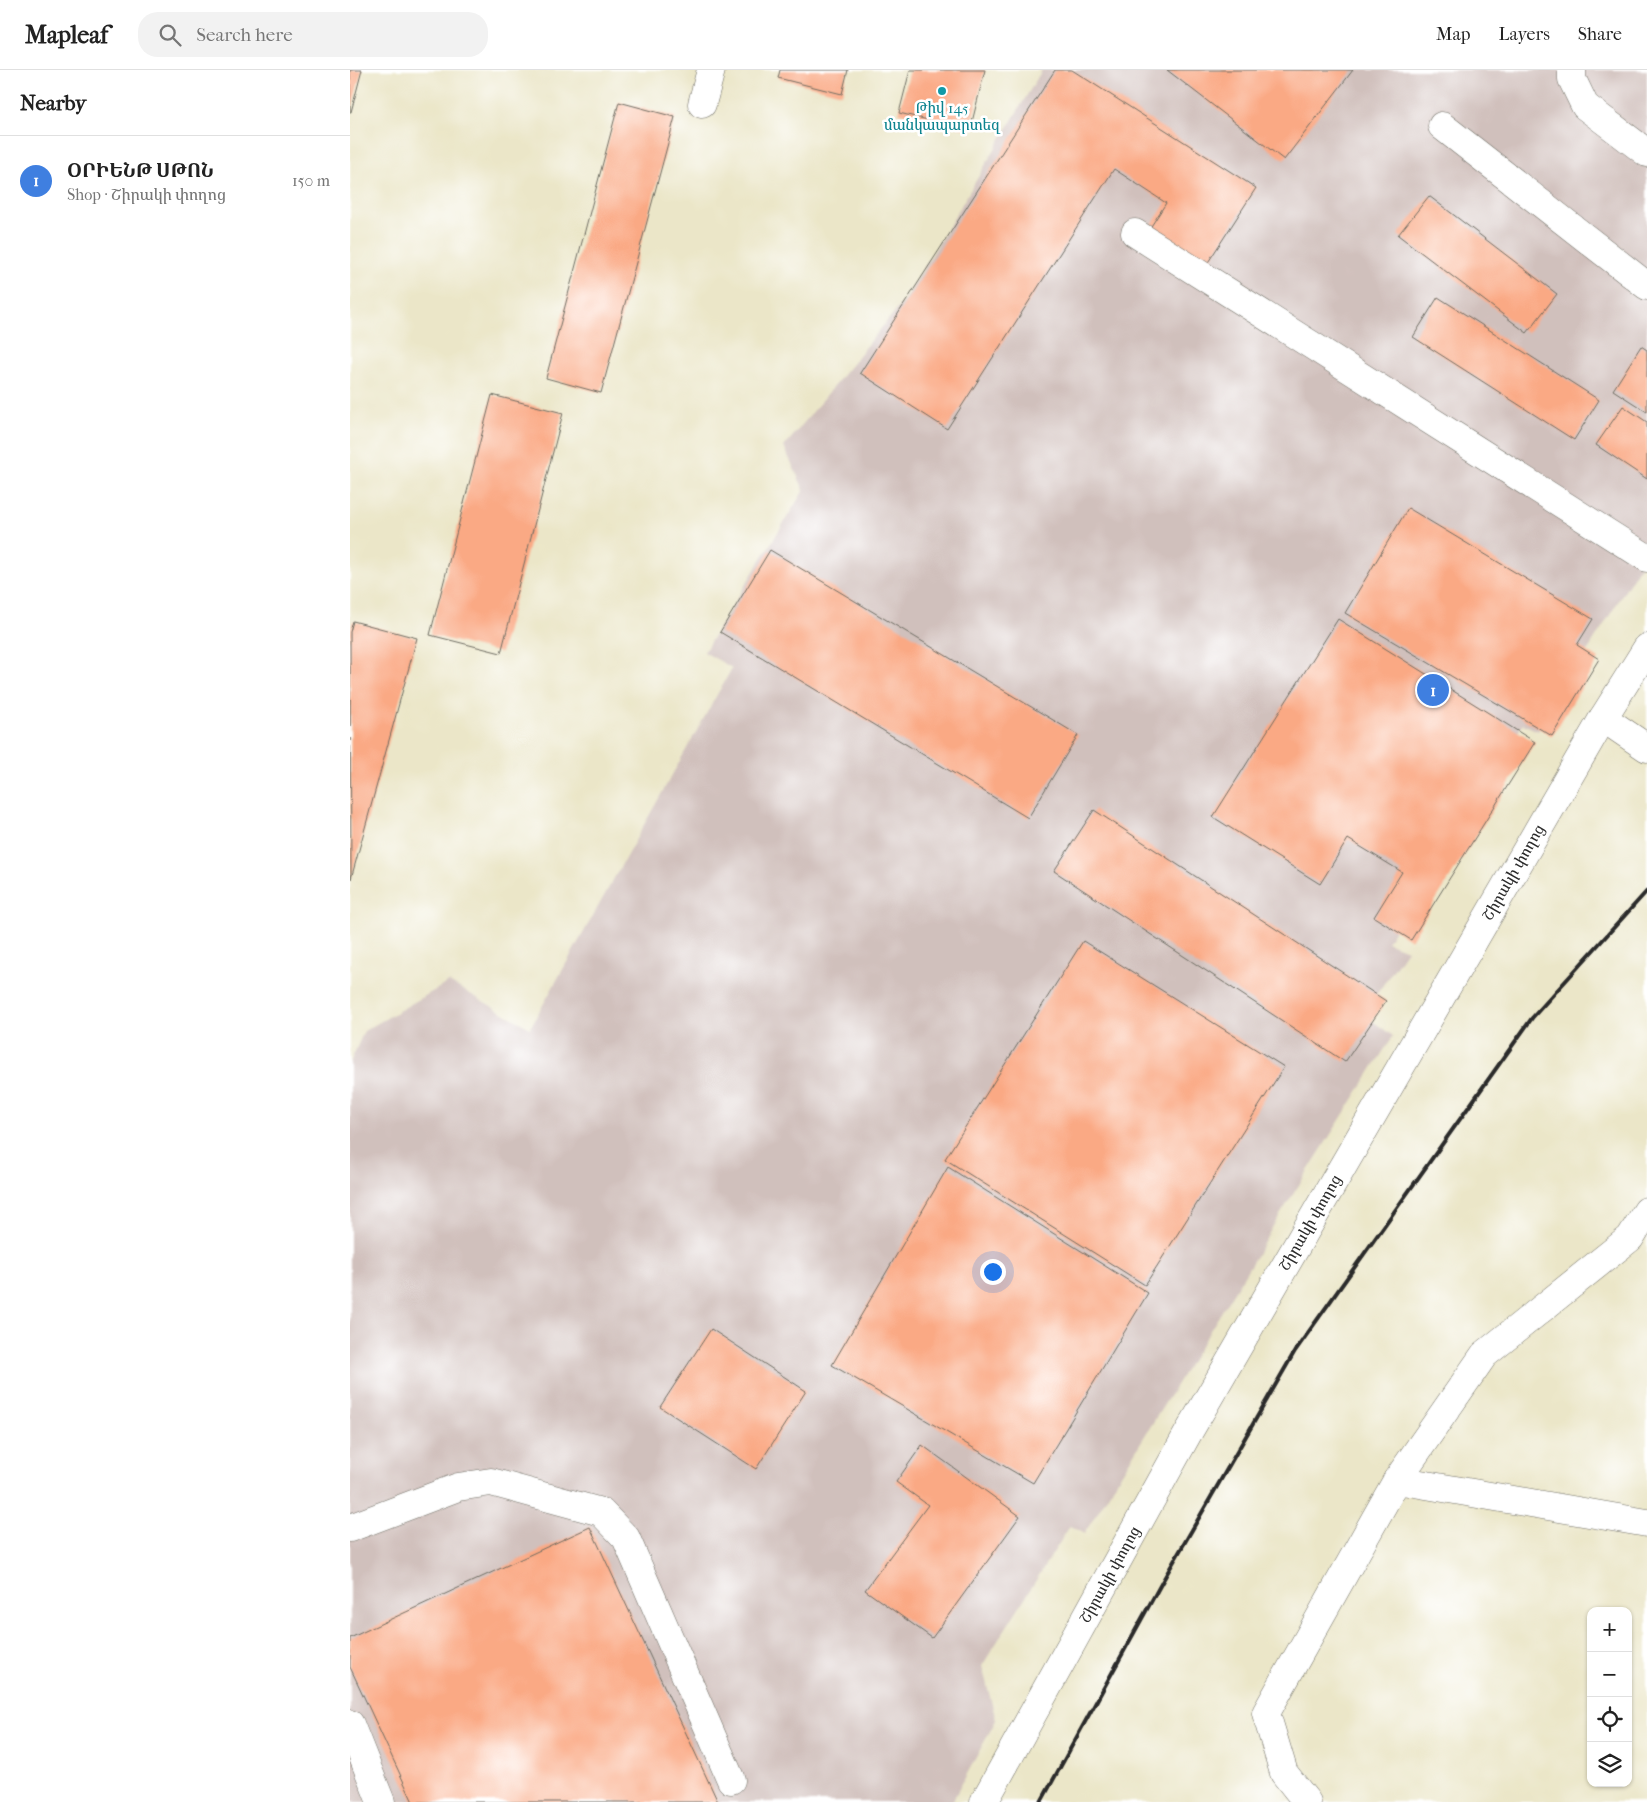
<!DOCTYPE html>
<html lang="en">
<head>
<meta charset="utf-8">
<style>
	:root { --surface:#fff; --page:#f2f2f2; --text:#222; --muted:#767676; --line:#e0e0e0; --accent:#b45309 }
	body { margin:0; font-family:"IM FELL French Canon","Noto Serif Armenian",serif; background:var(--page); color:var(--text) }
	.controls { position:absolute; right:15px; bottom:15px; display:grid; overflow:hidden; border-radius:10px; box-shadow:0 1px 4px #0004 }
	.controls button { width:45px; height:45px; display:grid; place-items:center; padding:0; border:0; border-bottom:1px solid var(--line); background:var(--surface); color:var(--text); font:25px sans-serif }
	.you { position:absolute; left:642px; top:1201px; width:18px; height:18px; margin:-12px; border:4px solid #fff; border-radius:50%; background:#1a73e8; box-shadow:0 0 0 8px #1a73e833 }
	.badge { display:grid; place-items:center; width:32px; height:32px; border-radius:50%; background:var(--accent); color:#fff; font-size:16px; font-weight:700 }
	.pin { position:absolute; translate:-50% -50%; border:2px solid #fff; box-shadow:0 1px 5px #0006 }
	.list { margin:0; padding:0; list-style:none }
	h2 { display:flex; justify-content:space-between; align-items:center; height:65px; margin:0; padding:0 20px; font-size:21px }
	h2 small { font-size:16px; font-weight:400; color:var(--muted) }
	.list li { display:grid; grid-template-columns:32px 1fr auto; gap:15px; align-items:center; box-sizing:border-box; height:90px; padding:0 20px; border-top:1px solid var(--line) }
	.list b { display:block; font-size:19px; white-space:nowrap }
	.list p { margin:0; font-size:16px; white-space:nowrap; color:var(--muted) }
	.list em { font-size:16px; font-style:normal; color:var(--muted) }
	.icon { flex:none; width:28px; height:28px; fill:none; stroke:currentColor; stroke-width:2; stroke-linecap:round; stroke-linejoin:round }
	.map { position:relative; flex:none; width:1297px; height:1732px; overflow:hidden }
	header { display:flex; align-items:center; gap:30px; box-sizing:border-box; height:70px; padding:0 25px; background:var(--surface); border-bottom:1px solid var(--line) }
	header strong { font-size:24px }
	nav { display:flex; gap:28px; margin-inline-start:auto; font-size:18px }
	.search { width:350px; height:45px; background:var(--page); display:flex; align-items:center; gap:12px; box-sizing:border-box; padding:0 18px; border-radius:20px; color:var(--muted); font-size:19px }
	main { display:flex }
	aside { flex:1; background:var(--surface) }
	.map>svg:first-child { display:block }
	.industrial { fill:#d0c0bc }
	.building { fill:#faa984 }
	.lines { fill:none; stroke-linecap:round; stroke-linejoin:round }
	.minor-casing { stroke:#6e6c62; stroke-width:29 }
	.minor { stroke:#fff; stroke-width:28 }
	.rail { stroke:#2b2b2b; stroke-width:4 }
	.culture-dot { fill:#0f9aa8; stroke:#fff; stroke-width:2 }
	.labels { text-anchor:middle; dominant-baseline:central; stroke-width:5; stroke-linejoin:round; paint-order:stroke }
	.culture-label { font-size:15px; fill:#0d838f; stroke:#fff }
	.street-label { font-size:15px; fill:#2b2b2b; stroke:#fff }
</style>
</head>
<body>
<header>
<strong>Mapleaf</strong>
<div class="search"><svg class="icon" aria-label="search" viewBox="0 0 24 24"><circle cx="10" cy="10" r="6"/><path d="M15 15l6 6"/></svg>Search here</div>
<nav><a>Map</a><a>Layers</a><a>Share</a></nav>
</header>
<main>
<aside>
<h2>Nearby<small></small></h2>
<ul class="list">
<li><span class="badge" style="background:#3f7fe0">1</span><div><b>ՕՐԻԵՆԹ ՍԹՈՆ</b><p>Shop · Շիրակի փողոց</p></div><em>150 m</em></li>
</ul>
</aside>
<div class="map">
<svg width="1297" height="1732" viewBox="0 0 1297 1732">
	<rect width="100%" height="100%" fill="#fff"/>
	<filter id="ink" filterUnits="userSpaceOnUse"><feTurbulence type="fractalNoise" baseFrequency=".02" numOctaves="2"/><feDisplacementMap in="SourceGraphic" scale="10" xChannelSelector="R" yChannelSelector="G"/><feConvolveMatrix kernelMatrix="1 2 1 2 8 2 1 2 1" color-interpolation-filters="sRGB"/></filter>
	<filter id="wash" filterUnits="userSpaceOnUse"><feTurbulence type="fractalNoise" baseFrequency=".0096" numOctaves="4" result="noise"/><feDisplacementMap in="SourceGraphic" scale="20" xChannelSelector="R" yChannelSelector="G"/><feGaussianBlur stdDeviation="1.12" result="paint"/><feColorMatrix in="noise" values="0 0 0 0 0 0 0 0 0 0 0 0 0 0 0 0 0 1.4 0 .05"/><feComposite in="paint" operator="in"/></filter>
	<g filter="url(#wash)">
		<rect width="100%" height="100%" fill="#ebe6c8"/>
		<!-- industrial -->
		<path class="industrial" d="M692 0H1297V485L1188 661 1173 654 1037 872 1057 880 1013 944 1043 966 925 1153 906 1186 734 1464 720 1456 632 1596 646 1650 602 1732H0V993L14 961 99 912 180 958 382 598 354 582 454 420 434 377 556 228Z"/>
		<g id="blocks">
			<!-- building -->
			<path class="building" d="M0 0H12L1 42H0Z
				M430 0H498L492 24 428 8Z
				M560 0H635L620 60 549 43Z
				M705 0H722L906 118 855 197 798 161 816 133 764 99 597 359 510 303Z
				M817 0H1003L934 90Z
				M269 32 325 47 251 323 196 308Z
				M1079 126 1207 224 1177 263 1048 165Z
				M1088 227 1249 330 1224 370 1063 267Z
				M1291 276 1297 280V342L1263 320Z
				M142 325 213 343 151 583 80 565Z
				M1273 336 1297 352V409L1246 375Z
				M1058 438 1243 549 1227 575 1249 589 1202 666 995 543Z
				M420 480 728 665 678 748 370 562Z
				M988 549 1185 672 1061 870 1024 847 1052 802 998 769 970 814 863 747Z
				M3 551 67 568 1 809 0 562Z
				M744 740 1036 931 995 992 704 801Z
				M733 871 934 997 795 1215 595 1089Z
				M598 1097 798 1223 683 1413 482 1295Z
				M361 1259 456 1321 406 1399 310 1337Z
				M572 1375 670 1446 582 1568 515 1520 578 1435 546 1412Z
				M240 1457 368 1732H63L0 1597V1568Z"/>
		</g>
	</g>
	<g filter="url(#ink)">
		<use href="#blocks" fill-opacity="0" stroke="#6e6c62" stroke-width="1"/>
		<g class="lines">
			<!-- minor casing -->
			<g class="minor-casing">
				<g id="minor">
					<path d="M1222 0V9L1235 36 1297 83"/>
					<path d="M352 34 361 0"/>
					<path d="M1092 56 1297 216"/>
					<path d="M785 163 1297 488"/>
					<path d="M1253 648 1297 678"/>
					<path d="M1047 1410 1297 1453"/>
					<path d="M0 1458 108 1417 141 1412 251 1442 276 1468 381 1710"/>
					<path d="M0 1654 31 1732"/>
					<path id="s1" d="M634 1732 837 1365 1253 648 1297 578"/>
					<path d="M957 1732 934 1703 916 1643 1047 1410 1134 1285 1280 1168 1297 1141"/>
				</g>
			</g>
			<!-- minor -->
			<use href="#minor" class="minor"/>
			<!-- rail -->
			<path class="rail" d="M691 1732 812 1512 945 1281 1182 948 1297 821"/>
		</g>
	</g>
	<!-- markers -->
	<circle class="culture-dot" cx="592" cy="21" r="5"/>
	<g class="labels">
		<!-- culture labels -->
		<g class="culture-label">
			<text x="592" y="38">Թիվ 145<tspan x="592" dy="17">մանկապարտեզ</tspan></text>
		</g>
		<!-- street labels -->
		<g class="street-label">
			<text stroke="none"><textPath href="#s1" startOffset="1070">Շիրակի փողոց</textPath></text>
			<text stroke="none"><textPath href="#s1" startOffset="665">Շիրակի փողոց</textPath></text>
			<text stroke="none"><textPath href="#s1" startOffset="260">Շիրակի փողոց</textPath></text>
		</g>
	</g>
</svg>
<div class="controls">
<button>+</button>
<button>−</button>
<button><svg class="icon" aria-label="locate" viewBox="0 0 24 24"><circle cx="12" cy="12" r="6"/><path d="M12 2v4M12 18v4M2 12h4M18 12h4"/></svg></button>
<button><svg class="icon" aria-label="layers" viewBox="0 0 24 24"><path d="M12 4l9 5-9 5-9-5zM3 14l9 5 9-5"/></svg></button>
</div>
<div class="you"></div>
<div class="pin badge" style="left:1083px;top:620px;background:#3f7fe0">1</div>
</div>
</main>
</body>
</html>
